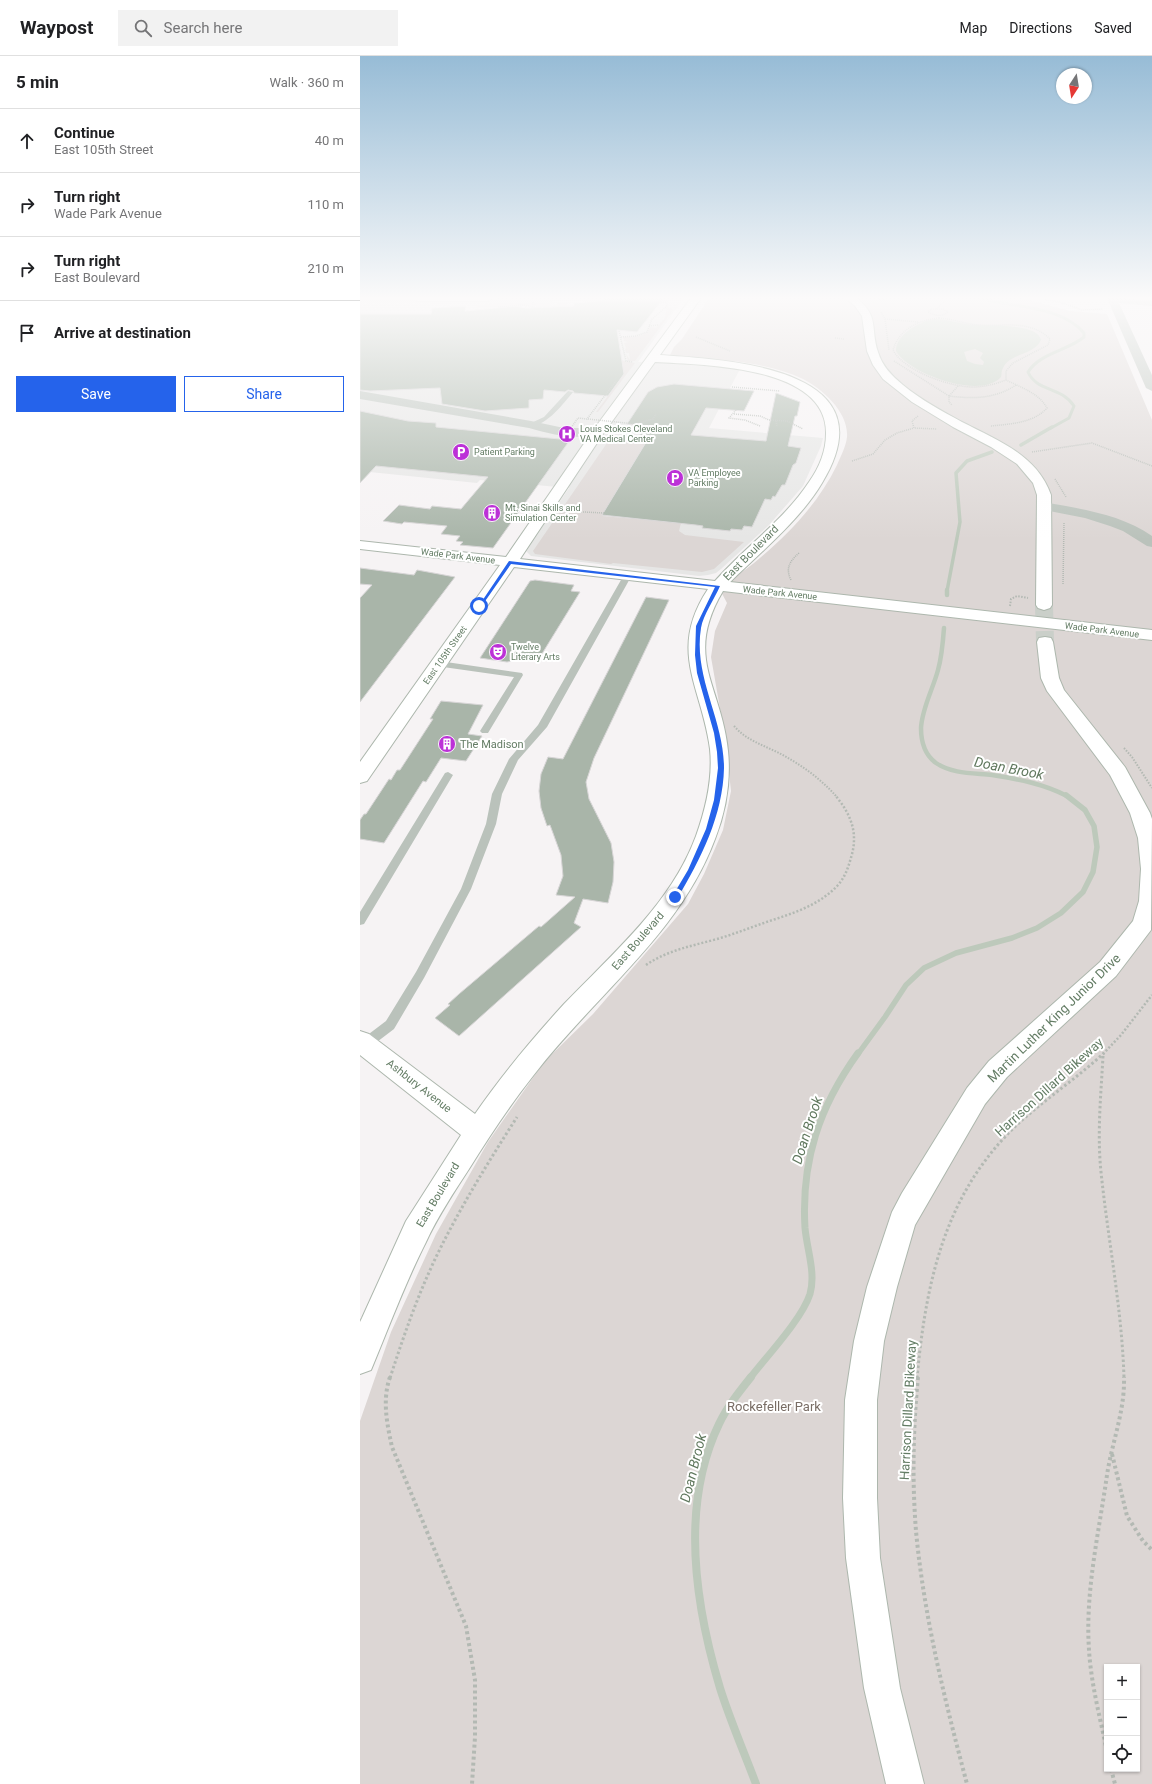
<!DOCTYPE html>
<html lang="en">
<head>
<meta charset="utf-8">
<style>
	:root { --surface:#fff; --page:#f2f2f2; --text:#202124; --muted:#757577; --line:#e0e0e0; --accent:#2563eb }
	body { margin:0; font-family:Roboto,sans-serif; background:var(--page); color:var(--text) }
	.controls { position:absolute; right:12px; bottom:12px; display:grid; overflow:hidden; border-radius:0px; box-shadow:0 1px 3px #0004 }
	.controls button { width:36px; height:36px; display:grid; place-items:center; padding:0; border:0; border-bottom:1px solid var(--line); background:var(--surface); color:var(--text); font:20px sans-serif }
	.compass { position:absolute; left:696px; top:12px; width:36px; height:36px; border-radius:50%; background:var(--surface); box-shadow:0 1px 3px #0004; rotate:192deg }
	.stop { position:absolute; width:12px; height:12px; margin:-9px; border:3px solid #2563eb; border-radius:50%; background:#fff }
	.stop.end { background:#2563eb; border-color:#fff; box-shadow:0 1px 4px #0008 }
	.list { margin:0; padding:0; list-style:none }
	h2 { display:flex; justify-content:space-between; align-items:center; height:52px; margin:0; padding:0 16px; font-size:17px }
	h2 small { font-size:13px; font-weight:400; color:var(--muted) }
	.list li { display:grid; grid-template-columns:26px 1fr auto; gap:12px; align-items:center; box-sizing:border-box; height:64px; padding:0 16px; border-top:1px solid var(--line) }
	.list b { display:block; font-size:15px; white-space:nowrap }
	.list p { margin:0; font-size:13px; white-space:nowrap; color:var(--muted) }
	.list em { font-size:13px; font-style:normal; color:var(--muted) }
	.actions { display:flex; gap:8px; padding:12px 16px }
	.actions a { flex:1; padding:9px 0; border:1px solid var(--accent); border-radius:0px; text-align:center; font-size:14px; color:var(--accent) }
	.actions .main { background:var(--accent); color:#fff }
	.icon { flex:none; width:22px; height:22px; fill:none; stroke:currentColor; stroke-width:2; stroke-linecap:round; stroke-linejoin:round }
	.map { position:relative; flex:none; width:792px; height:1728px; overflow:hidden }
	header { display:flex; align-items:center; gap:24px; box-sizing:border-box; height:56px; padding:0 20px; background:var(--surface); border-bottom:1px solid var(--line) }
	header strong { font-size:19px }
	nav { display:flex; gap:22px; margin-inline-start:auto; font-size:14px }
	.search { width:280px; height:36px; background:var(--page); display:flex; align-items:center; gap:10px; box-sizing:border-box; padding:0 14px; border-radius:0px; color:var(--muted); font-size:15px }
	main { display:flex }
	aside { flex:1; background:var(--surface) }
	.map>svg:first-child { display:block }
	.built { fill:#e6e6e5 }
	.green { fill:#dcd6d4; fill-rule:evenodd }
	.water { fill:#bdc9bb; fill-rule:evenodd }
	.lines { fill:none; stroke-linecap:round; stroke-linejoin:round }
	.stream-far5 { stroke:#bdc9bb; stroke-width:3 }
	.stream-far4 { stroke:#bdc9bb; stroke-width:3.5 }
	.stream-far3 { stroke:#bdc9bb; stroke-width:4.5 }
	.stream-far2 { stroke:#bdc9bb; stroke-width:5.5 }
	.stream-far1 { stroke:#bdc9bb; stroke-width:7 }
	.stream { stroke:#bdc9bb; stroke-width:8 }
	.building { fill:#a9b5a9; stroke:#d7d5d6 }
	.secondary-tunnel { stroke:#cacfc9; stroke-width:18; stroke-dasharray:18 8; stroke-linecap:butt }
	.secondary-casing { stroke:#adb7ad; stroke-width:2 }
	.path-far4 { stroke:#b3b9b3; stroke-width:1.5; stroke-dasharray:1 1; stroke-linecap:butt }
	.path-far3 { stroke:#b3b9b3; stroke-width:2; stroke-dasharray:1.5 1.5; stroke-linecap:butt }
	.path-far2 { stroke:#b3b9b3; stroke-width:2.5; stroke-dasharray:2 2; stroke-linecap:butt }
	.path-far1 { stroke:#b3b9b3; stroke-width:3; stroke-dasharray:2.5 2.5; stroke-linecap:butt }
	.path { stroke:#b3b9b3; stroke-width:4; stroke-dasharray:3 3; stroke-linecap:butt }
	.lane { fill:#bac2bb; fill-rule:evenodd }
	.street { fill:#bac2bb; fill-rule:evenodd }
	.secondary { fill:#fff; fill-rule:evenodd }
	.path-bridge { stroke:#b3b9b3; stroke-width:1.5; stroke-dasharray:1 1; stroke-linecap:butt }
	.route { fill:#2563eb }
	.labels { text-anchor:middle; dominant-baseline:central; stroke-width:4; stroke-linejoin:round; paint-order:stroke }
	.far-poi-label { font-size:9px; fill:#637c64; stroke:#fff; text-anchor:start }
	.far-street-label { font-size:9px; fill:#637c64; stroke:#fff }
	.street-label { font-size:11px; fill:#637c64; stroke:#fff }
	.poi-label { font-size:11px; fill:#637c64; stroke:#fff; text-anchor:start }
	.near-street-label { font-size:13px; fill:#637c64; stroke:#fff }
	.near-park-label { font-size:13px; fill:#796d65; stroke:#fff }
	.near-water-label { font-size:14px; font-style:italic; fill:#60785e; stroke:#fff }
</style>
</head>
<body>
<header>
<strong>Waypost</strong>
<div class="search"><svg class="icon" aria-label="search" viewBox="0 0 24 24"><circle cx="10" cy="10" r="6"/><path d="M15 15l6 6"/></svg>Search here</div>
<nav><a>Map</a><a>Directions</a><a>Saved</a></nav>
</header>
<main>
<aside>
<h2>5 min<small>Walk · 360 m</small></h2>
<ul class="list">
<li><svg class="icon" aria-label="ahead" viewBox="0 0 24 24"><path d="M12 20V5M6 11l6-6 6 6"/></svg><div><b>Continue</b><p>East 105th Street</p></div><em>40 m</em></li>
<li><svg class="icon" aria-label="right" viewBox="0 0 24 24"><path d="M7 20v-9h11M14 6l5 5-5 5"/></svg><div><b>Turn right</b><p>Wade Park Avenue</p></div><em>110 m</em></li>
<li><svg class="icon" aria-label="right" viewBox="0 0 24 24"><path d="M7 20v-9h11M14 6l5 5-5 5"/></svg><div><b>Turn right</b><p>East Boulevard</p></div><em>210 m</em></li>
<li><svg class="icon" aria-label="arrive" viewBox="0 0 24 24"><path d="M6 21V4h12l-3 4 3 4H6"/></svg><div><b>Arrive at destination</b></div></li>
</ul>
<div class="actions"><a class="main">Save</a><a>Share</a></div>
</aside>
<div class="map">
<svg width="792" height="1728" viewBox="0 0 792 1728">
	<rect width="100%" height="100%" fill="#f6f3f4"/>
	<!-- built -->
	<path class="built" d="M159 242H324L278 306 299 305 380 313 349 372 463 382 461 390 443 430 409 469 361 513 356 517 348 519 339 520 171 500 166 495 209 432 120 424 117 427 0 415V243L92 245Z"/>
	<!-- green -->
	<path class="green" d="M159 242H187L137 247 70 248 79 245Z
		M349 242H662L710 255 747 258 792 364V1728H0V1365L31 1276 76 1178 128 1086 184 1006 233 958 328 848 344 818 363 774 371 735 365 681 351 601 355 575 367 547 358 530C370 523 383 516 394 507 427 480 458 448 477 409 481 400 486 390 487 381 489 357 463 333 443 323 422 313 397 308 373 305 352 303 331 304 310 299L314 291 322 283ZM747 1611H777V1713H747Z
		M0 243 60 244 62 245 61 247 0 246Z
		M184 243 192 245 189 248 192 249 189 251V255L197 254V247H207L208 255 224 254 184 257 183 252C162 244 127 257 114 249Z
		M307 250 313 254 275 305H268L266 298 270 304 269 297H266L265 293 266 292 264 287 268 286 264 285 263 281C272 281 287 281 290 271L296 272 305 262Z
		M261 304 275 307 238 356H236L259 325Z
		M274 379 280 380 275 387 285 388 242 460 321 467 319 475 325 479 384 486 354 513 342 516 253 507 251 508 175 498 173 495 247 387 260 381Z"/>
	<!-- water -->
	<path class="water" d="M574 263C588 263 601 268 614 269 628 271 677 266 681 284 675 299 650 297 643 312 641 315 642 318 641 321 621 344 549 318 536 295 536 278 559 266 574 263ZM615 293 623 297 620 302 624 306 623 309 615 308 607 305 604 296Z"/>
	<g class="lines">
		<!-- stream-far5 -->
		<path class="stream-far5" d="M620 242C653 252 700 249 724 277V281C707 295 680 297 668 316 677 336 701 330 714 350L709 362 691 372"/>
		<!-- stream-far4 -->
		<path class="stream-far4" d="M661 389 692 371
			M587 535 600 466 596 417 607 405 632 396"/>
		<!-- stream-far3 -->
		<path class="stream-far3" d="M587 539V534
			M584 572C583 586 582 600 578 614 573 633 562 652 561 672 561 685 565 699 576 707 592 718 614 717 632 719 658 723 684 728 707 740"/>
		<!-- stream-far2 -->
		<path class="stream-far2" d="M498 998 525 961 546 929 564 912 596 897 652 882 677 872 701 857 723 836 733 816 737 791 734 770 725 754 706 739"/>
		<!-- stream-far1 -->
		<path class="stream-far1" d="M390 1322C407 1300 442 1263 450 1238 456 1217 447 1194 445 1172 441 1105 459 1051 498 997"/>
		<!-- stream -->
		<path class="stream" d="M391 1321C379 1336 367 1351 359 1368 320 1449 335 1549 360 1632 370 1664 384 1696 396 1728"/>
	</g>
	<!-- building -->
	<path class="building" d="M251 242H304L277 276 257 274 264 318 248 340 214 337 213 335 208 334 205 336 184 334 183 343 169 344V352L125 355 82 348 80 332 10 335 0 334V258H71L72 252 106 250 105 255 156 250 166 252 214 250V247L239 245V244Z
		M314 328 394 335 384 355 346 352 331 379 406 385 416 337 440 346 437 360H435L428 390 441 392 436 407 433 409 425 429H422L415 441 413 440 411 444 405 443 392 471 384 470 382 474 371 473 370 475 342 472 343 470 336 469 242 459 285 388 274 387 286 370 267 368 288 336 297 331Z
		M0 355 48 365 76 367V371L210 384 133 492 100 489 103 486 96 485 100 480 81 478 87 470 44 466 42 468 23 465 39 449 70 453 72 450 101 453 128 421 16 410 0 427Z
		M0 512 54 519 57 514 95 521 0 646V542L12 529 0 528Z
		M175 524 214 529 211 535 220 536 180 601 156 598 152 605 147 606 120 602 170 525Z
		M286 541 309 544 234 702 226 726 229 743 251 787 254 806 253 826 248 847 223 843 214 867 221 871 99 980 75 962 90 949 88 948 99 938 179 870 181 871 215 841 196 839 203 820 201 799 190 769 187 770 181 752 179 735 181 718 188 701 203 703Z
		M81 645 123 649 108 678 122 680 106 705 81 702 66 726 63 725 24 787 0 783V764L4 758H6L29 723 31 724 37 714H40L73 663H70Z"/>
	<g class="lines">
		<!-- secondary-tunnel -->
		<path class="secondary-tunnel" d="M684 549 685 586"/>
		<!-- secondary casing -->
		<g class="secondary-casing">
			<path id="secondary" d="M52 242H133L128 245H57Z
				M331 242H341L300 299C371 304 532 312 462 427 441 463 400 497 370 526L792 574V584L363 535C323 602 362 630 368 695 371 724 366 755 355 783 320 878 233 941 173 1020 150 1049 129 1081 109 1113 94 1136 78 1160 66 1186 45 1227 29 1271 11 1314L0 1318V1266L2 1262 46 1165 101 1079 0 999V975L9 978 115 1058C142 1019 172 983 204 948 253 897 311 848 336 780 346 752 353 722 350 693 342 631 307 595 348 533L154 511 7 725 0 727V706L140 509 0 493V485L146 501 234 373ZM295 306C342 309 468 309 466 378 466 395 459 412 449 426 424 464 385 491 355 525L160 503 243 378Z
				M485 242H496C520 260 510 272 518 296 522 310 532 320 543 329 561 344 582 355 602 366 637 384 677 399 691 439L692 549 690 552 684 554 678 552 676 549 677 439 673 427 657 408 631 391 593 371 552 346 523 323 513 309 507 295 502 260 495 250Z
				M685 581 691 582 693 586 699 622 704 634 765 711 790 757 792 763 791 874 756 920 647 1021 625 1048 555 1169 537 1231 524 1285 517 1344V1442L520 1502 540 1632 564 1728H526L504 1632 486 1502 483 1442 485 1344 494 1285 507 1231 532 1156 542 1137 607 1032 629 1005 740 906 773 865 779 845 781 813 778 782 770 757 750 719 687 635 681 622 677 586 679 582Z"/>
		</g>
		<!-- path-far4 -->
		<path class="path-far4" d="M679 242 703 247 722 254 743 253
			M172 244 174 250
			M301 246H307
			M513 246 526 242
			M138 251 163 249 181 252 182 257
			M571 253H583L588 256C582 261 575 260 568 256Z
			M576 253 586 244 585 242
			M176 255 182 254
			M521 256 525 263 529 294
			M579 262C593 263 605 268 619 269 644 271 670 263 690 283L688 289 653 307 646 315V324C635 328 625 331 613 331 590 331 544 315 533 294 539 273 559 264 579 262Z
			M525 263 558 266
			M289 270 298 269
			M259 275 266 305 273 306
			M261 281 276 280 287 276 292 263 306 251 309 242
			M336 281 370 295
			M475 282 484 283
			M534 305 589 340V346L592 349
			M598 330 589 340C613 343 635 343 656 329
			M372 331 420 335
			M376 354 369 362 385 364 400 370
			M374 358 400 360 409 364 427 365 443 373
			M558 360 552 365 554 372 577 373
			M416 365 417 371
			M275 368 293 363 296 358
			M631 370C650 368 674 367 687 352 679 337 660 331 646 324
			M672 396 732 387 792 410
			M492 405 513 398 525 384 537 377 554 372
			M695 423 706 441
			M203 455 244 457
			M431 524C425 512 430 505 439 497
			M703 528 704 467"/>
		<!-- path-far3 -->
		<path class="path-far3" d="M650 550 651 543 657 540 668 542
			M374 670C386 684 403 689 419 697 440 708 460 722 476 740
			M764 692 772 701 792 732"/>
		<!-- path-far2 -->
		<path class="path-far2" d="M286 909C308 894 332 890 357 883 371 879 384 874 398 869 426 859 457 852 478 829 486 820 489 809 492 798 498 775 490 757 475 739
			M743 998 761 979 792 939"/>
		<!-- path-far1 -->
		<path class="path-far1" d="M743 1000C741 1038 737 1077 741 1116 748 1184 762 1253 764 1322
			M30 1322C44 1279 58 1238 78 1197 101 1150 129 1105 157 1061
			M557 1322C566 1225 585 1135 660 1066 687 1042 717 1022 744 997"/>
		<!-- path -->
		<path class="path" d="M30 1321C22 1344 27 1368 32 1391L106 1570 115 1624V1681L112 1728
			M558 1321C553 1372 552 1424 556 1475 564 1561 585 1645 607 1728
			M752 1398 767 1460 783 1485 792 1494
			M747 1695C740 1662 731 1627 729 1594 725 1535 739 1476 747 1419 752 1386 765 1355 764 1321
			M751 1713 755 1728"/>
		<!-- lane -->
		<path class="lane" d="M208 335 213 336C204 347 185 372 169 370V368L184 361Z
			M265 517H271L272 519 187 671 158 704 142 738 136 768 111 833 64 922 34 973 9 992 5 993 1 992V984L26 965 56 916 101 833 126 768 132 738 149 703 178 669Z
			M79 605 162 617 163 619 128 677H122L120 675 154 621 76 610 75 608Z
			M88 716 93 719 4 868 0 869V856L85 717Z"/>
		<!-- street -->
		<path class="street" d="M747 242 792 244V250L759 247 792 319V335L786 332Z
			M0 335 171 365 204 372H238L242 373 244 376 242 379C219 384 192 379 169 372L0 343Z
			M684 446C720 453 761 458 792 480V491L787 490 763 475 750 470 725 462 679 453 677 450 679 447Z"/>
		<!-- secondary -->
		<use href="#secondary" class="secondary"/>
		<!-- path-bridge -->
		<path class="path-bridge" d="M228 363 275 368 291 379
			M203 383 218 362 227 363 256 325"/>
	</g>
	<!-- sky -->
	<linearGradient id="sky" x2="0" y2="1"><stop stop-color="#97bcd6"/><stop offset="0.5" stop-color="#fbfafa"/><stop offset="1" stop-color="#fbfafa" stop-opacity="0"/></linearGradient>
	<rect width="792" height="484" fill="url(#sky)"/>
	<!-- route -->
	<path class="route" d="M149 505 360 530C355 542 343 559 341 572 333 621 364 663 364 712 363 759 341 803 317 843H313L312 841 328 814 346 773 354 744 358 712 357 696 354 677 337 617 335 599 336 570 355 531 151 508 121 551H118Z"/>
	<!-- icons -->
	<defs>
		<g id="hospital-disc" transform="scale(0.9)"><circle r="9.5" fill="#bc31d7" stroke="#fff"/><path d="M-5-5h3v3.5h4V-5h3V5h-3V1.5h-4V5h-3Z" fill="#fff"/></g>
		<g id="parking-disc" transform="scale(0.9)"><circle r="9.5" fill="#bc31d7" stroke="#fff"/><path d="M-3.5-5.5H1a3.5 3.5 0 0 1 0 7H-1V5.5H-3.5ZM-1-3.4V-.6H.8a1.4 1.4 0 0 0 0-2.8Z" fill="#fff"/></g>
		<g id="building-disc" transform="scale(0.9)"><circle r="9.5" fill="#bc31d7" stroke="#fff"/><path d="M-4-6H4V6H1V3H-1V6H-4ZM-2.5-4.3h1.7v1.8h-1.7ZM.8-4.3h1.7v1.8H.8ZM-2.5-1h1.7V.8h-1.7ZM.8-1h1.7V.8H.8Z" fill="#fff"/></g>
		<g id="theatre-disc" transform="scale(0.9)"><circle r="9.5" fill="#bc31d7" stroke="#fff"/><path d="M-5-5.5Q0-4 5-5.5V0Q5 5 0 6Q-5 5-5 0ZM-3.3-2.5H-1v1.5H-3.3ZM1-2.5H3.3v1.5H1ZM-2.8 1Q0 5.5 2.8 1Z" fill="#fff"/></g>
	</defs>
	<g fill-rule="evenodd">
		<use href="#hospital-disc" x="207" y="378"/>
		<use href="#parking-disc" x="101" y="396"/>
		<use href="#parking-disc" x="315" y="422"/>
		<use href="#building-disc" x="132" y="457"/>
		<use href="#theatre-disc" x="138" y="596"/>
		<use href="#building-disc" x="87" y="688"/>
	</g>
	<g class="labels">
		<!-- far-poi labels -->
		<g class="far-poi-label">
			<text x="220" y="373">Louis Stokes Cleveland<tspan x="220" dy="10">VA Medical Center</tspan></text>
			<text x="114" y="396">Patient Parking</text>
			<text x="328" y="417">VA Employee<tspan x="328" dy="10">Parking</tspan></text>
			<text x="145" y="452">Mt. Sinai Skills and<tspan x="145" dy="10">Simulation Center</tspan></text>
			<text x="151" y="591">Twelve<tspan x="151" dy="10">Literary Arts</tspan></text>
		</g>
		<!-- far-street labels -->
		<g class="far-street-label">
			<text transform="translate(98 500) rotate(7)">Wade Park Avenue</text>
			<text transform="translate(420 537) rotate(6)">Wade Park Avenue</text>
			<text transform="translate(742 574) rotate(7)">Wade Park Avenue</text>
			<text transform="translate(85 599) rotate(-55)">East 105th Street</text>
		</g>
		<!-- street labels -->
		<g class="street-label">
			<text transform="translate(391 497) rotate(-45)">East Boulevard</text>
			<text transform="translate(278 885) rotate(-49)">East Boulevard</text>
			<text transform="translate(59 1030) rotate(38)">Ashbury Avenue</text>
			<text transform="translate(78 1139) rotate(-59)">East Boulevard</text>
		</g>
		<!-- poi labels -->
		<g class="poi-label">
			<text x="100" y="688">The Madison</text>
		</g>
		<!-- near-street labels -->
		<g class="near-street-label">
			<text transform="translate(694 962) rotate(-44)">Martin Luther King Junior Drive</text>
			<text transform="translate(689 1031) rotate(-42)">Harrison Dillard Bikeway</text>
			<text transform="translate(548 1354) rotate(-87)">Harrison Dillard Bikeway</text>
		</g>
		<!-- near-park labels -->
		<g class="near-park-label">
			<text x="414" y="1350">Rockefeller Park</text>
		</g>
		<!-- near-water labels -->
		<g class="near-water-label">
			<text transform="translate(649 712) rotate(11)">Doan Brook</text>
			<text transform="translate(447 1074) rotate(-72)">Doan Brook</text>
			<text transform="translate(333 1412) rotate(-76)">Doan Brook</text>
		</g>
	</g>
</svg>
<div class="controls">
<button>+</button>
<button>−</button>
<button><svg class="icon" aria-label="locate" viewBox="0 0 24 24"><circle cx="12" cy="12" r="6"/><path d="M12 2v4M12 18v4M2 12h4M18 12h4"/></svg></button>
</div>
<svg class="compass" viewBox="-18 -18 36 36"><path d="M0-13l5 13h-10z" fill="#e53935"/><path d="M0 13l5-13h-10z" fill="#757577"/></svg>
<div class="stop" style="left:119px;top:550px"></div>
<div class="stop end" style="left:315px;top:841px"></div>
</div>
</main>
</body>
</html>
